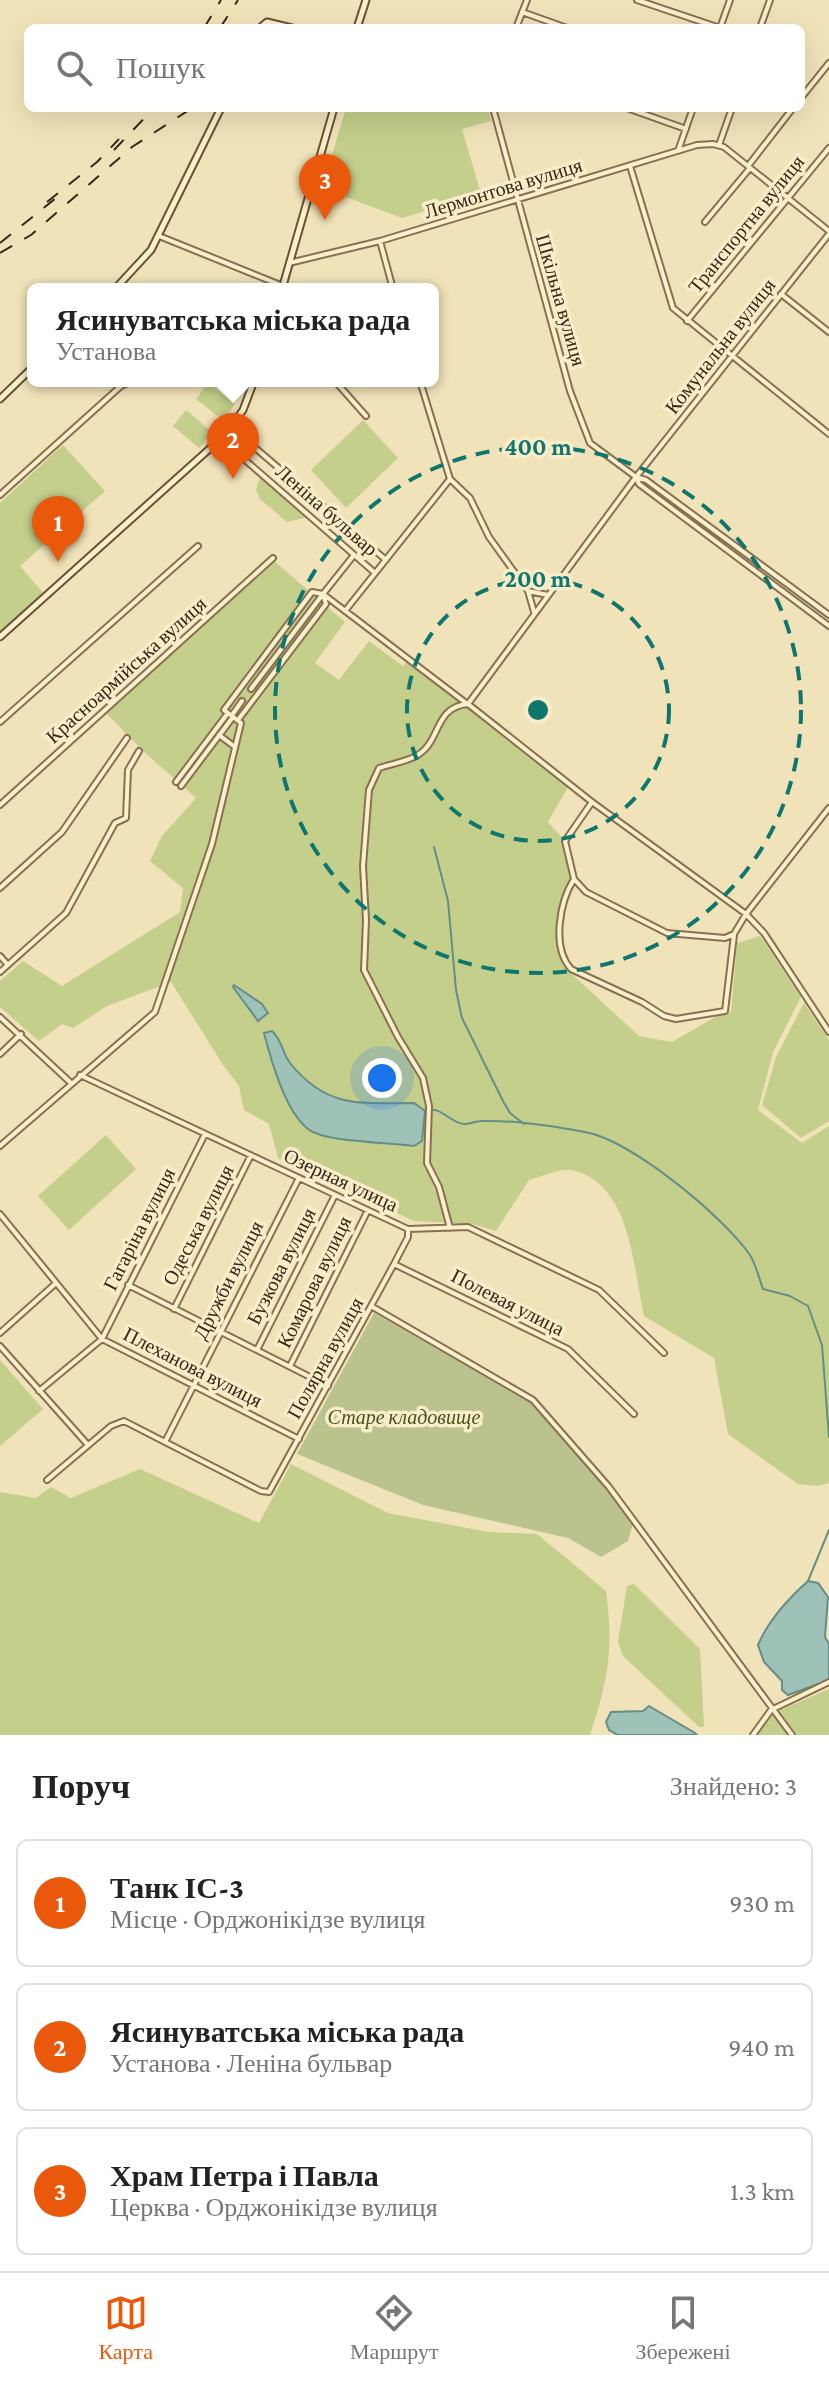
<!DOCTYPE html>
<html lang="uk">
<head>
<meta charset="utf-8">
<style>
	:root { --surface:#fff; --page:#f2f2f2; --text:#222; --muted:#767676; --line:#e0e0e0; --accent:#ea580c }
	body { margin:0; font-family:"Crimson Pro",serif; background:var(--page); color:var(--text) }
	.you { position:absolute; left:382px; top:1078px; width:28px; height:28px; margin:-20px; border:6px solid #fff; border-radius:50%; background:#1a73e8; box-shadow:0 0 0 12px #1a73e833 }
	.badge { display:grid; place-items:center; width:52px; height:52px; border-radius:50%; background:var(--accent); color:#fff; font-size:26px; font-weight:700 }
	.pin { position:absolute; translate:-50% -66px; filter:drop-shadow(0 2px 4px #0008) }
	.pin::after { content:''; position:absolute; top:42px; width:28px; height:24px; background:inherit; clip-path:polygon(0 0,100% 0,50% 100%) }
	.popup { position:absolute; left:27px; top:283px; width:412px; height:104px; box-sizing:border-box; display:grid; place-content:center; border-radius:12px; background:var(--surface); filter:drop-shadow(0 2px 6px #0005); font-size:26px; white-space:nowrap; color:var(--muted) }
	.popup b { font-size:30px; color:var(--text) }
	.popup::after { content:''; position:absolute; left:50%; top:100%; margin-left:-16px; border:16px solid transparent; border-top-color:var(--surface) }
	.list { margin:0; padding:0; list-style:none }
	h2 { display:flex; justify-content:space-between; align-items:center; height:104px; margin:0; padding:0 32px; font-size:34px }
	h2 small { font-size:26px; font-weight:400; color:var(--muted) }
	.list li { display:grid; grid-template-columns:52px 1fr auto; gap:24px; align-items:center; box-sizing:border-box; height:128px; margin:0 16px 16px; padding:0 16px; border:2px solid var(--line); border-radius:12px }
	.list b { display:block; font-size:30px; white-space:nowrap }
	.list p { margin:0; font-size:26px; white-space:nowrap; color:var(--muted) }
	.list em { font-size:26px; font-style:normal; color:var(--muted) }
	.icon { flex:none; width:44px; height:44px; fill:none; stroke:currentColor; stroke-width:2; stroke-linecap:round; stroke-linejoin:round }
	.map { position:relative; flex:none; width:829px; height:1735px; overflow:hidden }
	.search { position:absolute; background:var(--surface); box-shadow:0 8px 32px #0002; left:24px; right:24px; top:24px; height:88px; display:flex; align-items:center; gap:20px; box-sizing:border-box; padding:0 28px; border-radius:12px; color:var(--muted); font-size:30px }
	.sheet { height:536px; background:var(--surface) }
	nav { display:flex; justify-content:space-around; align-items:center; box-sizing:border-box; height:112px; border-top:2px solid var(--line); background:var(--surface); font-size:22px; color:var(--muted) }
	nav a { display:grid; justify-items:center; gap:4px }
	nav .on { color:var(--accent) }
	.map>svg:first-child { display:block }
	.green { fill:#c4cf8c }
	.cemetery { fill:#bac28d }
	.water { fill:#9ec1b8; stroke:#658e86; stroke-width:2 }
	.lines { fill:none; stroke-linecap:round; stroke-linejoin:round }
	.stream { stroke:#658e86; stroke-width:2 }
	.street-casing { stroke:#887152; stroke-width:8 }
	.secondary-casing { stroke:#695236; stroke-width:9 }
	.street { stroke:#fcefcc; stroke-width:4 }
	.secondary { stroke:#fcefcc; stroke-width:5 }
	.rail { stroke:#352819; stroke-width:2; stroke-dasharray:14 14; stroke-linecap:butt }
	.ring { fill:none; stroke:#0f766e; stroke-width:4; stroke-dasharray:14 10 }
	.labels { text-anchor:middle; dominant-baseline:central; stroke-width:7; stroke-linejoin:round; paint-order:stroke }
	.street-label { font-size:20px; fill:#352819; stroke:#f8ecc9 }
	.park-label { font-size:20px; font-style:italic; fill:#44541e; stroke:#f8ecc9 }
	.centre { fill:#0f766e; stroke:#f8ecc9; stroke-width:4 }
	.ring-label { font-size:24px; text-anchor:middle; font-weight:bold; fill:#0f766e; stroke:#f8ecc9; stroke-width:7; stroke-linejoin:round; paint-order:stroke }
</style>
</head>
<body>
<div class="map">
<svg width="829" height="1735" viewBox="0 0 829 1735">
	<rect width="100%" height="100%" fill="#f1e3b9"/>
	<!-- green -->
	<path class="green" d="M346 108H488L491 121 462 129 481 194 402 218 322 188Z
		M208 383 235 404 223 420 196 399Z
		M186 410 212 432 199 448 173 426Z
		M363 420 398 458 346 508 311 470Z
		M63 445 105 491 20 566 44 594 0 634V503Z
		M263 478 308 517 287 522 260 499 256 490 259 479Z
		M274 561 345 622 315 663 339 680 369 641 403 666 407 661 568 787 548 822 564 840 571 878 559 906 562 965 639 1036 672 1042 717 1016 731 1012 737 943 760 936 801 997 773 1052 758 1110 802 1143 829 1126V1483L817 1486 798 1484 728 1434 714 1358 644 1316C633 1267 631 1182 571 1170 560 1168 541 1177 529 1180L496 1231 472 1224 414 1221 278 1158 269 1124 244 1110 239 1086 223 1065 171 982 107 1006 73 1028 62 1024 39 1041 0 1007V981L23 961 62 986 180 912 183 888 150 861 162 836 196 798 143 751 106 713Z
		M804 1003 829 1040V1121L801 1138 762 1105 776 1057Z
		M106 1135 136 1169 69 1230 38 1196Z
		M0 1360 43 1409 0 1446Z
		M291 1464 388 1513 489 1532 537 1534 606 1591C614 1649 608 1681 590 1735H0V1492L36 1498 51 1487 71 1498 140 1469 259 1523Z
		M634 1584 700 1649 704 1727H699L623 1656 618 1642 627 1586Z
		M829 1689V1735H751L760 1719Z"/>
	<!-- cemetery -->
	<path class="cemetery" d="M374 1313 530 1402 606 1489 633 1524 628 1541 601 1557 568 1538 423 1505 297 1454Z"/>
	<!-- water -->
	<path class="water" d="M234 985 262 1004 268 1013 258 1021 233 987Z
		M272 1031C282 1039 282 1053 290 1063 327 1109 360 1103 414 1103L425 1111 422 1141 414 1146C389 1142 326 1143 308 1129 285 1111 271 1060 264 1033Z
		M808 1581 818 1583 828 1597 825 1637 829 1644V1680L788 1695 782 1690V1681L764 1662 758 1645C768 1621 789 1598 808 1581Z
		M649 1706 695 1733 697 1735H618L609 1730 606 1722 611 1712 643 1711Z"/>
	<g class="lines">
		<!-- stream -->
		<path class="stream" d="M434 847 448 901 456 990 462 1018 503 1101 510 1113 524 1124
			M425 1111C442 1105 449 1123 464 1124 470 1124 476 1121 482 1121 515 1120 553 1126 585 1132 631 1140 723 1216 750 1255 756 1265 759 1278 763 1289L790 1296 808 1306 822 1345 829 1437
			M808 1581 829 1530"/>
		<!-- street casing -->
		<g class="street-casing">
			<path id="street" d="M637 0 720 28
				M522 12 567 28
				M516 28 527 0
				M720 28 730 0
				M760 28 770 0
				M801 98 829 63
				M493 108 570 391 590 443 636 477 639 484 829 626
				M627 108 686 129
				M719 145 732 108
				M678 151 693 108
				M630 166 673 308 829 434
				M748 166 793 108
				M705 222 750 168
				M829 234 636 477 468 704 592 802 746 914 764 933 829 1032
				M159 236 283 286
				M380 241 393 289
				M289 263 380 241 697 145 713 144 724 147 829 231
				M781 294 829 332
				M687 321 829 148
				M335 381 366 416
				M420 381 450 479 470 498 489 537 528 591 548 595
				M232 428 386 560
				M221 439 375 573
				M636 477 646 480 829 615
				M0 495 121 386 132 381
				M354 555 323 594 466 703
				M528 591 534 612
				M345 611 450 479
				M251 689 323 594
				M232 715 242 701
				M0 722 198 546
				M219 735 235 747
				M176 782 228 713
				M181 786 233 717
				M592 802 565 841 574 879 586 892 667 933 725 938 734 934 746 914 829 808
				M0 805 273 558
				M574 879C560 901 551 947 571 969L642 1002 664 1016 676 1019 725 1011 734 935
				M0 888 62 832 127 738
				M0 956 8 965
				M0 972 66 913 115 823 126 818 128 770 139 751
				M0 1017 71 1083
				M0 1054 21 1034
				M80 1075 408 1229 468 1227 599 1290 664 1353
				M0 1146 155 1012 212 844 241 723 224 710 312 592 323 594 326 604 238 720
				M0 1214 102 1339 205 1134
				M450 1228 439 1187 427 1163 429 1106 423 1078 398 1037 364 970 366 920 363 866 369 790 379 768C391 764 405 762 416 756 442 742 433 707 468 704
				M394 1264 568 1349 634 1414
				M128 1285 328 1386
				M371 1306 533 1400 609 1487 792 1735
				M174 1309 251 1155
				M0 1333 55 1284
				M0 1346 88 1445
				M257 1350 335 1195
				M290 1366 368 1210
				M39 1391 102 1339 299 1439
				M166 1440 299 1178
				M47 1480 111 1426 124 1421 261 1491 269 1492 394 1264 408 1237V1229
				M753 1735 771 1710 829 1682"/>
		</g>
		<!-- secondary casing -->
		<g class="secondary-casing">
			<path id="secondary" d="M260 28 267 22 292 28
				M357 28 366 0
				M115 289 151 250 221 108
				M282 289 334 108
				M0 399 33 367
				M0 637 226 434 243 410 254 381"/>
		</g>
		<!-- street -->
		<use href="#street" class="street"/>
		<!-- secondary -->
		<use href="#secondary" class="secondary"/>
		<!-- rail -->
		<path class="rail" d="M204 28 221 0
			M220 28 238 0
			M114 150 154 108
			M47 202 97 162 119 139
			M0 243 56 198
			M0 253 31 235 132 147 192 108"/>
	</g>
	<!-- distance rings -->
	<g class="ring">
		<circle cx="538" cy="710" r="131"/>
		<circle cx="538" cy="710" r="263"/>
	</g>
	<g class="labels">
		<!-- street labels -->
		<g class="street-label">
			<text transform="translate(503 188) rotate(-17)">Лермонтова вулиця</text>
			<text transform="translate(746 224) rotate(-51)">Транспортна вулиця</text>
			<text transform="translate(561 300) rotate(74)">Шкільна вулиця</text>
			<text transform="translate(720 346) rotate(-52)">Комунальна вулиця</text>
			<text transform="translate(327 510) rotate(41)">Леніна бульвар</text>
			<text transform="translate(126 670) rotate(-42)">Красноармійська вулиця</text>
			<text transform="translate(341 1180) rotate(25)">Озерная улица</text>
			<text transform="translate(198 1225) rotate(-63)">Одеська вулиця</text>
			<text transform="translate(139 1229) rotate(-63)">Гагаріна вулиця</text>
			<text transform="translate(281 1266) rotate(-63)">Бузкова вулиця</text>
			<text transform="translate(228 1280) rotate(-63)">Дружби вулиця</text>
			<text transform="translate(314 1282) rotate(-64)">Комарова вулиця</text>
			<text transform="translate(508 1302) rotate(27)">Полевая улица</text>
			<text transform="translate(325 1358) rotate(-61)">Полярна вулиця</text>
			<text transform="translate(193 1367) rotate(27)">Плеханова вулиця</text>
		</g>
		<!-- park labels -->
		<g class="park-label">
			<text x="404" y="1417">Старе кладовище</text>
		</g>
	</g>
	<circle cx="538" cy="710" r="12" class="centre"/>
	<g class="ring-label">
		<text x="538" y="455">400 m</text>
		<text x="538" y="587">200 m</text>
	</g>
</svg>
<div class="you"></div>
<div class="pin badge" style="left:58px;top:562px">1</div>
<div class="pin badge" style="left:233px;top:479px">2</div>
<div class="popup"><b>Ясинуватська міська рада</b>Установа</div>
<div class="pin badge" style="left:325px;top:220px">3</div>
<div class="search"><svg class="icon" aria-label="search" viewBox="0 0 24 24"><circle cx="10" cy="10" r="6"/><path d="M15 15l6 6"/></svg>Пошук</div>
</div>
<section class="sheet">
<h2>Поруч<small>Знайдено: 3</small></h2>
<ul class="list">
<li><span class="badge">1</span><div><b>Танк ІС-3</b><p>Місце · Орджонікідзе вулиця</p></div><em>930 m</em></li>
<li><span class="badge">2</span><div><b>Ясинуватська міська рада</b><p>Установа · Леніна бульвар</p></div><em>940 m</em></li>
<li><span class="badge">3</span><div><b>Храм Петра і Павла</b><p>Церква · Орджонікідзе вулиця</p></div><em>1.3 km</em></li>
</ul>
</section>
<nav>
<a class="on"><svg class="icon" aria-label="map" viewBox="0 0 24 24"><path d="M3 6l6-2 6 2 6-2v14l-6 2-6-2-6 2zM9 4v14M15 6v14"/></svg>Карта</a>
<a><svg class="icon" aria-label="directions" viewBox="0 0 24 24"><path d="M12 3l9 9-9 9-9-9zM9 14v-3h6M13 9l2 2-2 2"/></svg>Маршрут</a>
<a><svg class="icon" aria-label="saved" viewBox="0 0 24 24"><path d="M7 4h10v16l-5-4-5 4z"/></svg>Збережені</a>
</nav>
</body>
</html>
